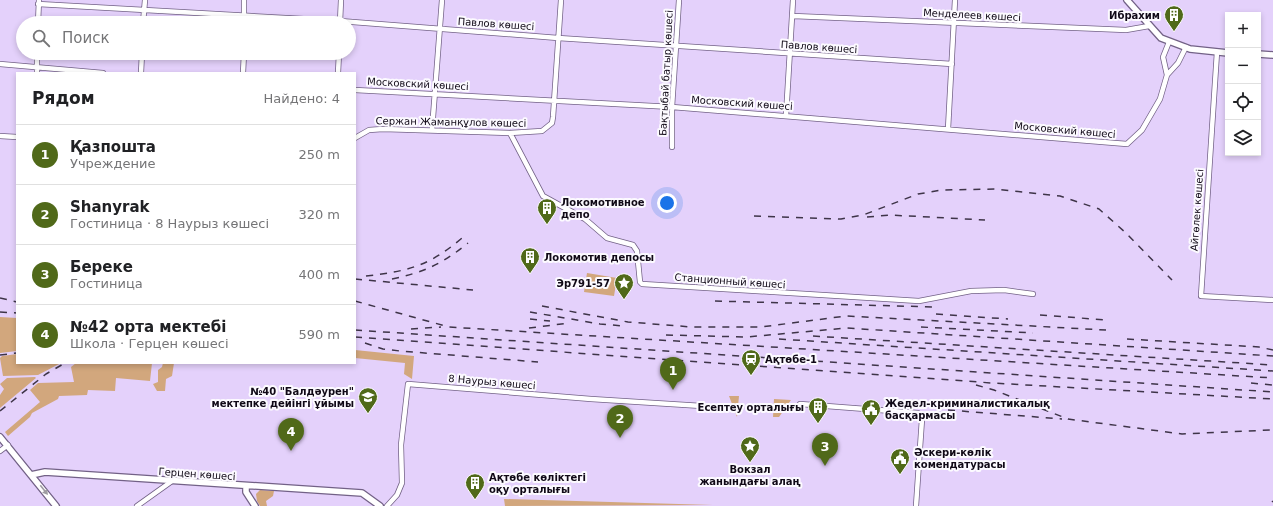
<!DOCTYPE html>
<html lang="ru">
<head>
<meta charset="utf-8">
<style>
	:root { --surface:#fff; --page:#f6f6f6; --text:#202124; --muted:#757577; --line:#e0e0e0; --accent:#506919 }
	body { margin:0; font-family:"DejaVu Sans",sans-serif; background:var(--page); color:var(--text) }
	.controls { position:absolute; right:12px; top:12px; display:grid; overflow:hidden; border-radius:0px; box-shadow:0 2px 6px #0003 }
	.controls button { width:36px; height:36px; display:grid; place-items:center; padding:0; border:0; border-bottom:1px solid var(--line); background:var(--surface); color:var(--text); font:20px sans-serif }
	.you { position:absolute; left:667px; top:203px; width:14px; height:14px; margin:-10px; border:3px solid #fff; border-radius:50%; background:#1a73e8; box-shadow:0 0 0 6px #1a73e833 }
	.badge { display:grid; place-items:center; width:26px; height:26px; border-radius:50%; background:var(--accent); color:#fff; font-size:13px; font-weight:700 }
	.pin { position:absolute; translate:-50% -33px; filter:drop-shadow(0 1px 2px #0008) }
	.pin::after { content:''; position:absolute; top:21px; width:14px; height:12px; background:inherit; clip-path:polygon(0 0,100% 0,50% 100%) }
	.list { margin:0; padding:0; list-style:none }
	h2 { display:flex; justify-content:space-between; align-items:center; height:52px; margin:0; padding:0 16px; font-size:17px }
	h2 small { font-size:13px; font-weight:400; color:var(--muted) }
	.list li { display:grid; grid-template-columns:26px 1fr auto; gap:12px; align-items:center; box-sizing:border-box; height:60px; padding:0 16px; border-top:1px solid var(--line) }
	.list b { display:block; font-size:15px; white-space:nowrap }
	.list p { margin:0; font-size:13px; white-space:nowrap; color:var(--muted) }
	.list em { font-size:13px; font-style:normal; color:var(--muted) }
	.icon { flex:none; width:22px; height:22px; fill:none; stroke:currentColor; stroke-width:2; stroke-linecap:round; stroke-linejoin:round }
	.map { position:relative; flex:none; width:1273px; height:506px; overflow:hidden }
	.search { position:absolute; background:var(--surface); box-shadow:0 2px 6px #0003; left:16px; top:16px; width:340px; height:44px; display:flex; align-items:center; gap:10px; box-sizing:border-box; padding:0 14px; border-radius:22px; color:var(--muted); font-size:15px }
	.panel { position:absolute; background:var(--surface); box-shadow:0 2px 6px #0003; left:16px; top:72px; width:340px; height:292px; border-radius:0px }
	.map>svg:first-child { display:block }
	.green { fill:#d2a77d }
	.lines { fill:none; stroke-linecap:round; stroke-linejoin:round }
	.minor-casing { stroke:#726186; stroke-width:6 }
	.tertiary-casing { stroke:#726186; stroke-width:8 }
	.minor { stroke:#fff; stroke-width:4.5 }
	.tertiary { stroke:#fff; stroke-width:5.5 }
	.rail { stroke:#3e3448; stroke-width:1.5; stroke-dasharray:7 7; stroke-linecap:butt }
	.oneway { fill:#9f9da2 }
	.labels { text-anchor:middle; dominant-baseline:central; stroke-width:4; stroke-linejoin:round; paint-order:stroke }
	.street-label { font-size:10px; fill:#100917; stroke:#fcfaff }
	.poi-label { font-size:10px; font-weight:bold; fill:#100917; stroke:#fcfaff; text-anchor:start }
</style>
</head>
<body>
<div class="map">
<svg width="1273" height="506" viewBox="0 0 1273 506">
	<rect width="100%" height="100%" fill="#e4d1fb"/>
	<!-- green -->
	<path class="green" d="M587 273 617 278 614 296 584 292Z
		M0 317 17 318V351L0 353Z
		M355 350 414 356 412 379 404 374 405 363 355 358Z
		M17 354V363H61L38 375 3 376 0 358 2 356Z
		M76 363H152L150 381 116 378 115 391 88 390 87 395 59 396 58 399 32 413 30 417 8 436 5 432 40 402 30 390 38 383 74 382 71 367Z
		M163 363H174L172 376 166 379 165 391H157L153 384 158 382V370L162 367Z
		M35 377 36 378 0 408V395L4 389 0 384 7 378Z
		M729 396H739L737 417Z
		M774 399 791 400 779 417H773Z
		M260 490 274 491 273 496 266 501 267 506H260L257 501 256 494Z
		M504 499 713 505 505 506Z"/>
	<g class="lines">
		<!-- minor casing -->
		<g class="minor-casing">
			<path id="minor" d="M38 4 340 21 558 38 952 64
				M793 16 1126 30 1149 26
				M340 22 341 0
				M38 23 39 0
				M143 23 145 0
				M244 23V0
				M1217 52 1201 296 1273 300
				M0 64 103 73
				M37 73V53
				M141 73 142 53
				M243 73 244 53
				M338 73 339 53
				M1167 75 1178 63 1186 47
				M355 90 672 107 1127 144 1142 130 1160 99 1167 75 1163 57 1169 42
				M786 116 793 0
				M948 129 955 0
				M432 130 442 0
				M510 133 543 196 585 219 607 238 633 245 637 251 640 282 642 284 919 301 971 291 1004 290 1033 294
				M0 136 17 137
				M355 138 369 130 383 129 510 133 542 131 552 123 553 117 561 0
				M672 147V107L679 0
				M800 404 918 413 922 419 916 506
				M0 451 8 445
				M137 506 172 481
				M387 506 397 495 402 483 401 445 408 384 591 399 702 406"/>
		</g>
		<!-- tertiary casing -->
		<g class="tertiary-casing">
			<path id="tertiary" d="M1127 0 1161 38 1190 49 1228 53
				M1258 54 1273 55
				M0 437 56 506
				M31 475 45 472 362 493 380 506
				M246 486V492L255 506"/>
		</g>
		<!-- minor -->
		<use href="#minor" class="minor"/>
		<!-- tertiary -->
		<use href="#tertiary" class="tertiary"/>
		<!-- rail -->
		<path class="rail" d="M754 216 841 219 863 215 918 194 942 190 995 189 1060 196 1099 209 1126 233 1172 280
			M867 217 890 215 985 220
			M366 276C409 271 429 266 462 238
			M355 279 473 290
			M392 279C425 272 442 264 468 243
			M0 298 17 302
			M355 301 449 327 1273 378
			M715 301 935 307
			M542 306 628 322 692 327H761L846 316 1106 330
			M0 312 17 313
			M530 312 600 324 624 326
			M936 314 1008 319
			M1040 315 1107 320
			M530 319 550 321
			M921 327 1033 333
			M529 328 570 323
			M411 329 441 327
			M355 330 1273 392
			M666 335 747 337 847 328 1273 356
			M813 336 1273 365
			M355 337 992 383 1273 399
			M779 339 1273 371
			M1127 339 1259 347 1273 350
			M365 343 383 349 400 351 538 362
			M0 355 17 353
			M1251 383 1273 385
			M976 385 994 390 1068 419 1182 434 1270 430
			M948 410 1062 419
			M0 411 46 374 65 363
			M1272 502 1273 501"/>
	</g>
	<!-- one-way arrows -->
	<defs><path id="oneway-solid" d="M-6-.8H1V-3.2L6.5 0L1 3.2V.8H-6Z"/></defs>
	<use class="oneway" href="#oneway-solid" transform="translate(44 490) rotate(52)"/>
	<!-- icons -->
	<defs>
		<g id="building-pin" transform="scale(1)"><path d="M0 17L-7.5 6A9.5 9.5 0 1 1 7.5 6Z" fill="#506919" stroke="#fcfaff"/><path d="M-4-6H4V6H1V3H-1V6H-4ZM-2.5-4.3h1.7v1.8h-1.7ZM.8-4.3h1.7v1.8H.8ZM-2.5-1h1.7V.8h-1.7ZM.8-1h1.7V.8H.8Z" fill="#fff"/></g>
		<g id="sight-pin" transform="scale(1)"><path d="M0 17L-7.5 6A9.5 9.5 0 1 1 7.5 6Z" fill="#506919" stroke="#fcfaff"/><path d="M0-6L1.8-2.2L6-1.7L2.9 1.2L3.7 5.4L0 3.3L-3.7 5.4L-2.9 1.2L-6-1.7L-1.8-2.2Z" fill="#fff"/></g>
		<g id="station-pin" transform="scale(1)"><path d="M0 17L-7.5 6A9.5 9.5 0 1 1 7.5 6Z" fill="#506919" stroke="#fcfaff"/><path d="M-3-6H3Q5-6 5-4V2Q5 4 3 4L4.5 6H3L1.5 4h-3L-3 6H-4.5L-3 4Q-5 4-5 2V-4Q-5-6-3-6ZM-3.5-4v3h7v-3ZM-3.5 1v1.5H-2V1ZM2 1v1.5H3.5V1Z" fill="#fff"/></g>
		<g id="school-pin" transform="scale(1)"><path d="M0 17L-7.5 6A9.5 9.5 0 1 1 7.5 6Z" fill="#506919" stroke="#fcfaff"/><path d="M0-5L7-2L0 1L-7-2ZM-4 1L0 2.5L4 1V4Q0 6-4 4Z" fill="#fff"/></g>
		<g id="civic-pin" transform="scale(1)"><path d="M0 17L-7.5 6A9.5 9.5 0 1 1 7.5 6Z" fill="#506919" stroke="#fcfaff"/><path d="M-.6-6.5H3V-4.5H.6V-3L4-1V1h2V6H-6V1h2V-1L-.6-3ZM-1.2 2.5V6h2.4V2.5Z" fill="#fff"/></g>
	</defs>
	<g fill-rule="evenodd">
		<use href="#building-pin" x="1174" y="15"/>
		<use href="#building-pin" x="547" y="208"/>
		<use href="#building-pin" x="530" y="257"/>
		<use href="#sight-pin" x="624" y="283"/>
		<use href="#station-pin" x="751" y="359"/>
		<use href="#school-pin" x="368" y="397"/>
		<use href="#building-pin" x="818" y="407"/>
		<use href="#civic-pin" x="871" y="409"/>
		<use href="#sight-pin" x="750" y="446"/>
		<use href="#civic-pin" x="900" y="458"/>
		<use href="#building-pin" x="475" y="483"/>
	</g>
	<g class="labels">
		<!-- street labels -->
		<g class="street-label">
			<text transform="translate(972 15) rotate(3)">Менделеев көшесі</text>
			<text transform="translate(496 24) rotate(4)">Павлов көшесі</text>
			<text transform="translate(819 47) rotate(4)">Павлов көшесі</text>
			<text transform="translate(666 73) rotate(-87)">Бақтыбай батыр көшесі</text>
			<text transform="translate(418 84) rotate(3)">Московский көшесі</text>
			<text transform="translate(742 103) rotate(4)">Московский көшесі</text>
			<text transform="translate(451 122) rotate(1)">Сержан Жаманқұлов көшесі</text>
			<text transform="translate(1065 130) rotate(5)">Московский көшесі</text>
			<text transform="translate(1197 210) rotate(-86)">Айгөлек көшесі</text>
			<text transform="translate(730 281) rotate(4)">Станционный көшесі</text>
			<text transform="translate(492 382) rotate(5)">8 Наурыз көшесі</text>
			<text transform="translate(197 474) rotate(4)">Герцен көшесі</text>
		</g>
		<!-- poi labels -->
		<g class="poi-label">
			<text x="1160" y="15" text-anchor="end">Ибрахим</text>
			<text x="561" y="202">Локомотивное<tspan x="561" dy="12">депо</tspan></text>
			<text x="544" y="257">Локомотив депосы</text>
			<text x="610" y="283" text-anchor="end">Эр791-57</text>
			<text x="765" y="359">Ақтөбе-1</text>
			<text x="354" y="391" text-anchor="end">№40 "Балдәурен"<tspan x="354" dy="12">мектепке дейінгі ұйымы</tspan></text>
			<text x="885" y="403">Жедел-криминалистикалық<tspan x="885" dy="12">басқармасы</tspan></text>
			<text x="804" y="407" text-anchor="end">Есептеу орталығы</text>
			<text x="914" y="452">Әскери-көлік<tspan x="914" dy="12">комендатурасы</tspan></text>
			<text x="750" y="469" text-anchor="middle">Вокзал<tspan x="750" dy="12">жанындағы алаң</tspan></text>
			<text x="489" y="477">Ақтөбе көліктегі<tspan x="489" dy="12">оқу орталығы</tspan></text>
		</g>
	</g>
</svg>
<div class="controls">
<button>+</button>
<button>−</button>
<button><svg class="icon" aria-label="locate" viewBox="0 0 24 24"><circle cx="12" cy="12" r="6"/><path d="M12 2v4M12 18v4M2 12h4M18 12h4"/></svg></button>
<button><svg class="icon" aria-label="layers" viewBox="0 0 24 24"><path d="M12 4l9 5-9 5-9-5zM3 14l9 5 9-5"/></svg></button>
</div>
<div class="you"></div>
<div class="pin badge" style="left:673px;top:390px">1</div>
<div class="pin badge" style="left:620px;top:438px">2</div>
<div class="pin badge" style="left:825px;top:466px">3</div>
<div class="pin badge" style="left:291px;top:451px">4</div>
<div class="search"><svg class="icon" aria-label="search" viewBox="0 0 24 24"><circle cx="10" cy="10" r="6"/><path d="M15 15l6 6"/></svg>Поиск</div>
<section class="panel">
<h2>Рядом<small>Найдено: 4</small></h2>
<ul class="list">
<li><span class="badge">1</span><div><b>Қазпошта</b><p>Учреждение</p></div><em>250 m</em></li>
<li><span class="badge">2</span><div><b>Shanyrak</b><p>Гостиница · 8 Наурыз көшесі</p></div><em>320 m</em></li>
<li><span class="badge">3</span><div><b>Береке</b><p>Гостиница</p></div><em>400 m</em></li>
<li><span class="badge">4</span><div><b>№42 орта мектебі</b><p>Школа · Герцен көшесі</p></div><em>590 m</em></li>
</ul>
</section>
</div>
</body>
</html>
